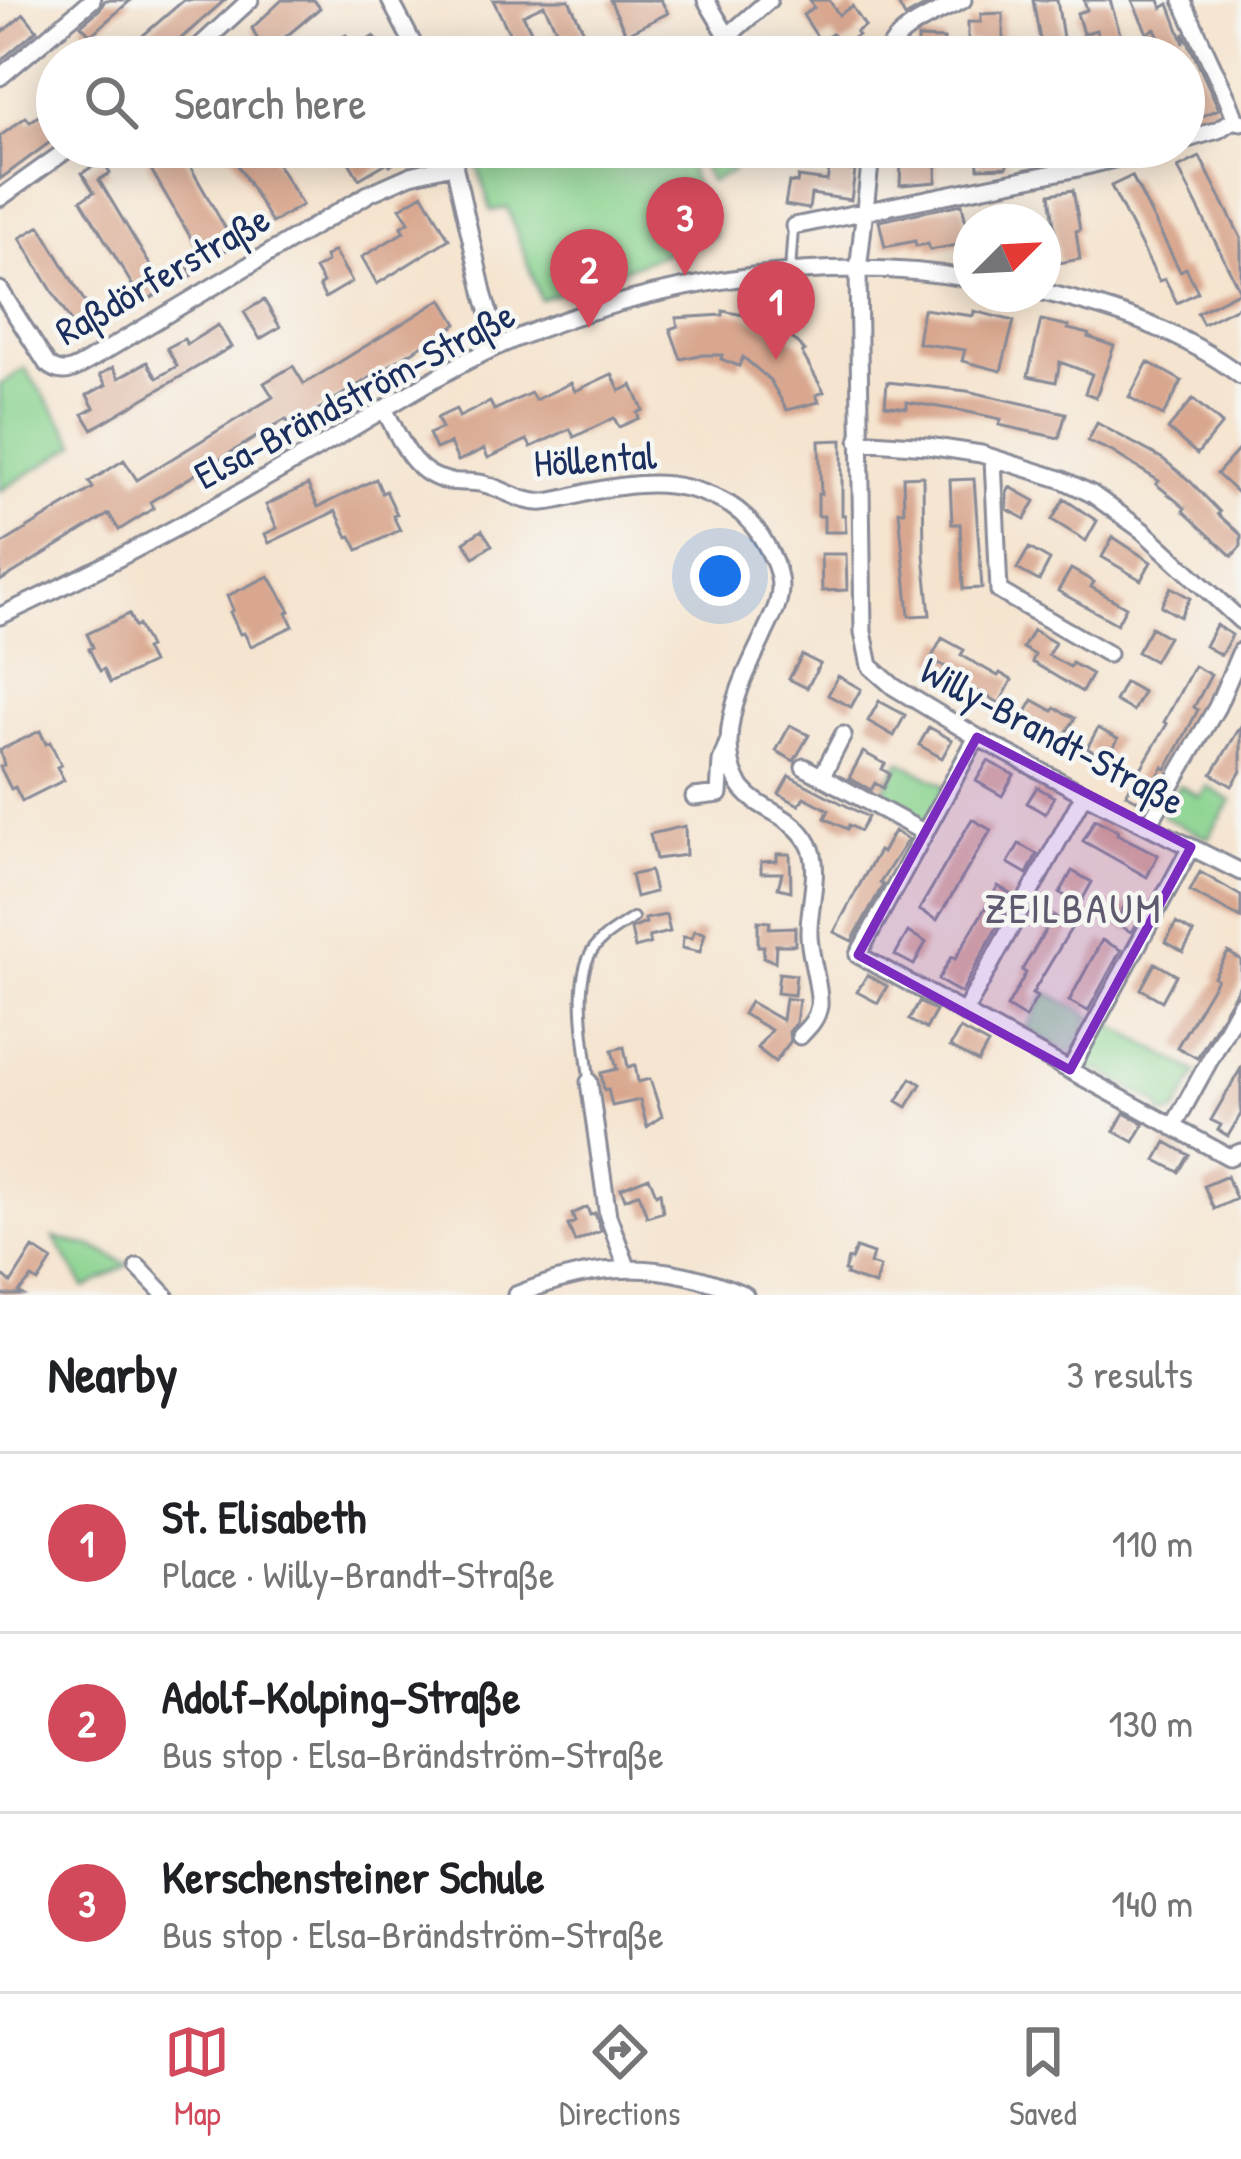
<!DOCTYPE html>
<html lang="en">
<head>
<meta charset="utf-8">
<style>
	:root { --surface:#fff; --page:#f6f6f6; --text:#202124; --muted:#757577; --line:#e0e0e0; --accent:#d1495b }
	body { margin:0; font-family:"Patrick Hand",sans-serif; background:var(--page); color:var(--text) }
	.compass { position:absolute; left:953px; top:204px; width:108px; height:108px; border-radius:50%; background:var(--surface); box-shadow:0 6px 30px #0003; rotate:66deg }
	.you { position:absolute; left:720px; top:576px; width:42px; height:42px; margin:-30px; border:9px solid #fff; border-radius:50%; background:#1a73e8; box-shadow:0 0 0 18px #1a73e833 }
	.badge { display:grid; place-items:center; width:78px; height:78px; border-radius:50%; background:var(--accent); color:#fff; font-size:39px; font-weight:700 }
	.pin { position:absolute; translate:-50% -99px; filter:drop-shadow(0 3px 6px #0008) }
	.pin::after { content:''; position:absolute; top:63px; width:42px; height:36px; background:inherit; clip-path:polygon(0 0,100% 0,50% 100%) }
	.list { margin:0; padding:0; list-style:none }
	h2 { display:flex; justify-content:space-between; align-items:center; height:156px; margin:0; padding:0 48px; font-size:51px }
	h2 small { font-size:39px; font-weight:400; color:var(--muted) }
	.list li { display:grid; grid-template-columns:78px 1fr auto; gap:36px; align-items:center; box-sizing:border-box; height:180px; padding:0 48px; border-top:3px solid var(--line) }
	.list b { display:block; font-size:45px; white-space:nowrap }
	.list p { margin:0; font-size:39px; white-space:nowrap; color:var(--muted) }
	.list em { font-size:39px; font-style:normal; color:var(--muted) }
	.icon { flex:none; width:66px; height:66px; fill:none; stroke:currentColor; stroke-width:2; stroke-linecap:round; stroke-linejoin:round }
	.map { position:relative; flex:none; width:1241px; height:1295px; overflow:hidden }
	.search { position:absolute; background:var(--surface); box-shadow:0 6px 30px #0003; left:36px; right:36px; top:36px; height:132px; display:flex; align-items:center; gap:30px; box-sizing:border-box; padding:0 42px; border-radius:66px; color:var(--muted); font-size:45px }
	.sheet { height:696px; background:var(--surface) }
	nav { display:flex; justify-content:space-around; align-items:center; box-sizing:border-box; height:168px; border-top:3px solid var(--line); background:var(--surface); font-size:33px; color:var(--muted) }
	nav a { display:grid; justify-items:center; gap:6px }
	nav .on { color:var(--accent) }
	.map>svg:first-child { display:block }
	.green { fill:#8ad38f; stroke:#528176; stroke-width:3 }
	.building { fill:#d9a78f; fill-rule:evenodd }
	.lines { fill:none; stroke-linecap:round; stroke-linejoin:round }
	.lane-casing { stroke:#888a96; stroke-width:14 }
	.street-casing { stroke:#888a96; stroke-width:21 }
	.lane { stroke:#fff; stroke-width:8 }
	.street { stroke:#fff; stroke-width:15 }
	.marked { fill:#7b2cbf; fill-opacity:0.2; stroke:#7b2cbf; stroke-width:9; stroke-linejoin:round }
	.labels { text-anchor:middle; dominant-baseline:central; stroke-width:9; stroke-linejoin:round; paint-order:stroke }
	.street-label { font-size:39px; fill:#1b2f5e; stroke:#f6f6f2 }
	.neighbourhood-label { font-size:42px; letter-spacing:3px; fill:#5e596f; stroke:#f6f6f2 }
</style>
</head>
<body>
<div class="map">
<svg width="1241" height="1295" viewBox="0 0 1241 1295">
	<rect width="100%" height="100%" fill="#f6f6f2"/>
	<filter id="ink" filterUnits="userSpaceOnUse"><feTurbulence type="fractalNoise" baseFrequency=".00833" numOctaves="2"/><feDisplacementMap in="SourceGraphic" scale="24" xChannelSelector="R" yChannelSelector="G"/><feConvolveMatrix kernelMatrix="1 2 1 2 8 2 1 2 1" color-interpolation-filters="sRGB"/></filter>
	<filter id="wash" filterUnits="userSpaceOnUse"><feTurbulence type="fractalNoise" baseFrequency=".004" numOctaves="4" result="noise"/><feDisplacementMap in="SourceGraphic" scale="48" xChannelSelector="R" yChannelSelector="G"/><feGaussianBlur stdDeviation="2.7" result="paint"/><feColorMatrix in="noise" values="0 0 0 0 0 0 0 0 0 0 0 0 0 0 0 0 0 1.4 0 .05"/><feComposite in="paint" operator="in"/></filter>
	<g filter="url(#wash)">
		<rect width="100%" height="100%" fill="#f5e4cf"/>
		<!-- green -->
		<path class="green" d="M472 147H568L570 155 578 157 608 147H681L714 235 541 300 507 207 491 211Z
			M693 147H721L733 171 710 182Z
			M25 368 77 444 0 491V385Z
			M900 761 946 786 929 818 920 822 879 800Z
			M1179 785 1200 797 1207 786 1231 801 1208 838 1164 817 1162 811Z
			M1046 992 1092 1017 1072 1054 1026 1030Z
			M1105 1021 1197 1073 1176 1112 1166 1115 1162 1113 1159 1104 1099 1070 1089 1073 1085 1071 1083 1060Z
			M54 1238 94 1247 128 1265 85 1288Z"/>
		<g id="blocks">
			<!-- building -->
			<path class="building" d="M105 0H131L91 35 81 25 100 9Z
				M184 0H225L160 57H118Z
				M282 0H314L320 8 277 44 285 57H266L252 28Z
				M493 0H569L596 57H571L567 48 548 57H521ZM544 5 558 33 537 43 523 15Z
				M610 0H661L668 13 626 34Z
				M810 0H829L839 15 852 6 865 26 856 32 858 35 840 46 832 34 820 41 803 15 814 8Z
				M896 0H935L905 17Z
				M1033 0H1057L1066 57H1043Z
				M1084 0H1110L1127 57H1104L1096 30 1083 34 1077 13 1087 10Z
				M1132 0H1159L1162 8 1169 4 1184 44V33L1219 109 1184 124V57H1169L1155 29 1147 33Z
				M1003 13V57H981V42H968V22H981V14Z
				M24 14 37 30 0 61V34Z
				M346 35 353 49 374 36 386 57H339L342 55 335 41Z
				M918 38 944 39V57H918Z
				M57 103V137L0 179V136L26 117 30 122Z
				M170 147H179L235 245 205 262 146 161Z
				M227 147H267L302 205 272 223Z
				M340 147H398L404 157 390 165 388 162 359 179Z
				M977 147H1006L1007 167 978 168Z
				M915 153 937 154 936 182 900 185 901 162 914 163Z
				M1200 157 1241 238V305L1203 324 1197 313 1240 291 1178 168Z
				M103 160 110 173 99 180 165 290 143 303 81 200 94 192 82 173Z
				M830 166 855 171 851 200 811 194 809 209 785 205 789 182 797 183 798 177 827 181Z
				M1132 176 1180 271 1186 268 1198 292 1177 303 1165 279 1159 281 1111 186Z
				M1073 190 1080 230 1076 231 1080 259 1059 263 1050 194Z
				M423 194 449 239 377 284 362 257 404 232 401 227 409 222 400 208Z
				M1011 203 1015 222H991L989 206Z
				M962 204 971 248 959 251 958 245 930 250 928 244 916 246 915 241 885 247 879 221Z
				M40 226 99 326 80 337 20 238Z
				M334 251 352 282 325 298 319 286 323 283 315 269 327 262 325 257Z
				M187 265 193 275 173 288 166 277Z
				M442 299 457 324 319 409 302 421 304 424 293 430 286 419 150 502 154 508 119 530 109 514 0 581V545L93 488 89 482 124 460 137 480 273 397 264 383 293 366 304 384Z
				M264 300 280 327 260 339 244 312Z
				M923 309 973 316 974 311 1014 321 1001 371 962 361 965 350 918 343Z
				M723 311 743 315 775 331 777 327 798 343 805 351 802 353 824 392 816 395 819 402 787 410 770 380 743 357 739 366 721 359 722 355H699L681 359 670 329 678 326 676 318 723 315Z
				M1041 320 1069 326 1068 329 1089 334 1088 337 1114 346 1096 397 1085 393 1092 374 1060 362 1056 382 1028 376Z
				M218 325 231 347 92 429 83 414 94 408 87 395 106 385 100 375 113 367 119 378 147 362 157 378 177 366 167 348 184 339 187 344Z
				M1148 362 1182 381 1163 416 1129 397Z
				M612 374 620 391 632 385 643 410 637 413 639 418 619 427 614 418 574 437 570 429 531 447 527 440 488 458 484 449 458 461 450 443 436 449 429 434 442 428 437 418 456 409 459 417 490 402 494 410 531 393 535 400 571 383 575 391Z
				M887 382 967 391 1066 413 1059 438 999 425 1001 419 963 411 907 402V408L885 405Z
				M1193 399 1222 424 1197 454 1168 429Z
				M1097 423 1163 459 1190 481 1220 512 1218 514 1241 535V546L1232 556 1183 511 1185 508 1156 484 1159 481 1111 451 1088 441Z
				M842 440V515H845L846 532H824V516H818V494H821L819 441Z
				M1241 447V496L1217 474Z
				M923 476 924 555 930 615 909 616 899 511H904L903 477Z
				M376 479 382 493 386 491 397 514 393 516 400 530 358 550 351 536 348 537 336 511 269 543 265 534 277 528 266 505 308 485 318 507Z
				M974 479 982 588 963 589 960 524H952L950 480Z
				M1010 487 1035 501 1025 519 1007 509V493Z
				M1064 499 1097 521 1086 541 1052 520Z
				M482 530 492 545 474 557 464 542Z
				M1113 537 1151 562 1141 580 1102 557Z
				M1029 548 1050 560 1039 581 1017 569Z
				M821 554H846L847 590 822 591Z
				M1071 569 1094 582 1091 587 1126 607 1117 624 1058 591Z
				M269 576 290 611 287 613 293 626 251 646 244 633 240 634 230 612 233 610 227 596Z
				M1171 587 1190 598 1180 617 1161 606Z
				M129 614 135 627 138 625 149 647 145 649 152 663 110 683 104 669 100 671 89 649 93 647 87 634Z
				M1216 625 1232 635 1221 655 1205 646Z
				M1151 627 1168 637 1154 661 1137 652Z
				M1033 630 1055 643 1048 655 1070 667 1072 663 1092 674 1082 692 1032 662 1035 655 1023 648Z
				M942 638 964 650 961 655 998 676 1000 673 1012 680 1000 703 966 686 969 680 931 659Z
				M802 655 820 664 807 688 789 679Z
				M1194 666 1211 675 1194 707 1198 710 1178 748 1166 769 1163 767 1143 803 1126 794 1167 724 1164 722Z
				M838 676 861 689 851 707 828 695Z
				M1125 682 1143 692 1133 711 1115 701Z
				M1033 700 1053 711 1055 708 1075 718 1065 735 1046 725 1043 730 1022 719Z
				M879 701 905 715 894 736 868 721Z
				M790 725 809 735 794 761 776 751Z
				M1241 726V771L1232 786 1212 774Z
				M929 727 952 740 942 758 919 745Z
				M1098 728 1118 739 1107 759 1087 748Z
				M40 731 46 744 50 742 61 765 57 767 64 780 22 801 15 787 11 789 0 767 4 765 0 750Z
				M863 752 885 764 882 769 890 774 883 788 875 783 871 790 849 778Z
				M988 761 1014 775 1002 796 976 781Z
				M789 776 868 817 860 831 849 825 847 829 825 818 829 810 804 797 799 805 779 794Z
				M1037 787 1054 797 1045 814 1027 803Z
				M972 819 991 830 937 920 919 910Z
				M1095 819 1118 831 1117 834 1158 855 1147 877 1083 841Z
				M685 826 686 855 656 859 650 834Z
				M894 831 908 839 880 883 883 885 852 941 834 932 865 875 879 851 882 853Z
				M1019 844 1037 854 1027 874 1008 863Z
				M777 854H790L791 891 778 888 782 873H761V862L777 861Z
				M650 871 655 892 636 897 631 875Z
				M1072 871 1092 882 1080 904 1060 893Z
				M1200 872 1241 896V918L1190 891Z
				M998 886 1014 896 961 993 938 980 951 957 955 959Z
				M1126 904 1142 913 1131 932 1115 923Z
				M666 915 670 932 649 937 650 944 635 948 631 929 646 923 645 919Z
				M1054 916 1072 927 1032 994 1037 997 1025 1018 1007 1007 1026 973 1022 970Z
				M758 921 770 922 769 928 795 927V945H776L775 962 763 957 764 946H758Z
				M1176 923 1194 933 1183 952 1166 942Z
				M694 931 705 933 700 952 682 948 683 937 692 938Z
				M908 932 926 942 914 965 895 955Z
				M1102 940 1121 950 1088 1011 1069 1001Z
				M1228 952 1241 960V983L1197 1058 1177 1047 1217 979 1214 977Z
				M1155 963 1176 975 1162 1001 1141 989Z
				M779 973 796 975 794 995 777 993Z
				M867 975 887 986 878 1003 857 992Z
				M785 998 799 1000 796 1023 789 1032 790 1042 775 1062 757 1048 771 1030 743 1014 750 1002 782 1020Z
				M919 1002 936 1011 926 1029 909 1020Z
				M960 1029 988 1044 978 1062 950 1047Z
				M624 1047 628 1067 635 1065 638 1082 650 1079 662 1116 647 1127 640 1100 612 1106 608 1089 604 1090 601 1073 617 1069 612 1050Z
				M1241 1068V1114L1228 1136 1218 1130 1221 1125 1211 1120Z
				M911 1078 921 1084 907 1107 897 1101Z
				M1124 1113 1144 1124 1134 1142 1114 1131Z
				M1166 1142 1189 1155 1179 1172 1156 1160Z
				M1227 1176 1236 1199 1214 1209 1204 1186Z
				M649 1177 656 1194 660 1192 663 1212 647 1217 639 1193 625 1199 621 1188Z
				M587 1207 590 1215 595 1213 601 1231 575 1242 568 1225 575 1222 572 1214Z
				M33 1248 52 1260 38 1282 32 1278 19 1292 23 1295H0V1273L11 1283Z
				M856 1248 873 1254 870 1264 880 1267 875 1285 846 1275 847 1272 844 1271 848 1259 851 1260Z"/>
		</g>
	</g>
	<g filter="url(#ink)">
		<use href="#blocks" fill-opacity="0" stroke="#888a96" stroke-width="3"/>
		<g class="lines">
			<!-- lane casing -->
			<g class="lane-casing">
				<path id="lane" d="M790 272 793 228
					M589 1080C586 1044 571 976 595 947 604 935 620 927 633 918"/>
			</g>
			<!-- street casing -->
			<g class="street-casing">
				<path id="street" d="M390 0 420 57
					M706 0 740 57
					M1182 0 1229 102 1234 115 1233 120
					M728 36 769 0
					M188 57 250 0
					M885 57C897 27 936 14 963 0
					M0 77 92 0
					M1184 140 1218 130 1233 120 1241 122
					M450 147 484 296 499 346
					M872 147 858 271 863 632 870 666 894 687 977 737 1084 794 1241 872
					M0 198 71 147
					M794 226 1078 168 1161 147
					M0 290 47 364C64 379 78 367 95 357L370 193 411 175 455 164
					M1043 292C1115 309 1182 331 1241 376
					M384 409C400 437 411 474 448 481 460 483 472 481 484 484 504 489 523 504 544 502 559 501 574 496 589 492 641 481 681 478 730 505 746 515 757 528 766 545 773 558 780 572 780 588 780 606 769 622 762 639 747 670 729 707 729 742 730 816 785 800 809 844 822 868 808 907 809 934 809 955 821 988 819 1006 817 1019 809 1027 800 1036
					M859 441 928 446 981 454 1063 480 1092 494 1143 531 1241 621
					M993 459 999 591 1108 654
					M0 616C111 565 217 507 323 445 373 417 421 384 473 358 614 288 815 250 971 279
					M977 737 858 955 1229 1157 1241 1152
					M804 767 925 833
					M822 776 843 735
					M694 797 719 794 721 761 728 742
					M1148 826 1217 707 1241 651
					M964 1013 1084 794
					M1070 1070 1191 847
					M589 1082 608 1216 627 1267
					M1173 1127 1241 1003
					M138 1267 165 1295
					M516 1295C597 1261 664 1260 745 1295"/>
			</g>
			<!-- lane -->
			<use href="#lane" class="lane"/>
			<!-- street -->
			<use href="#street" class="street"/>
		</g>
	</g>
	<!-- marked area -->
	<path class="marked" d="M977 737 1191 847 1070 1070 858 955Z"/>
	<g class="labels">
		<!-- street labels -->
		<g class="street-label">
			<text transform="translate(162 274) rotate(-30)">Raßdörferstraße</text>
			<text transform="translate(354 394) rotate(-28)">Elsa-Brändström-Straße</text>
			<text transform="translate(595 458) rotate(-4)">Höllental</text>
			<text transform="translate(1053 735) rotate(28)">Willy-Brandt-Straße</text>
		</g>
		<!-- neighbourhood labels -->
		<g class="neighbourhood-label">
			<text x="1074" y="907">ZEILBAUM</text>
		</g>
	</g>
</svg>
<svg class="compass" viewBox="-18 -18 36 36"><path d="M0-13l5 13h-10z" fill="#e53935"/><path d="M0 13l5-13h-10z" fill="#757577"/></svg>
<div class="you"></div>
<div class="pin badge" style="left:776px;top:360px">1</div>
<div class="pin badge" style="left:589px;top:328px">2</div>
<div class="pin badge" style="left:685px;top:276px">3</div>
<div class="search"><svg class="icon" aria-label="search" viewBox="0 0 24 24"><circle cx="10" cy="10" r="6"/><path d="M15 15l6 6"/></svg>Search here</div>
</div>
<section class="sheet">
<h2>Nearby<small>3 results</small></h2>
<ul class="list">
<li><span class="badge">1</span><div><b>St. Elisabeth</b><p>Place · Willy-Brandt-Straße</p></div><em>110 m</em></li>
<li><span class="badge">2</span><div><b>Adolf-Kolping-Straße</b><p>Bus stop · Elsa-Brändström-Straße</p></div><em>130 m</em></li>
<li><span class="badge">3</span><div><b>Kerschensteiner Schule</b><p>Bus stop · Elsa-Brändström-Straße</p></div><em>140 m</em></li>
</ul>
</section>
<nav>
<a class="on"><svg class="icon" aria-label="map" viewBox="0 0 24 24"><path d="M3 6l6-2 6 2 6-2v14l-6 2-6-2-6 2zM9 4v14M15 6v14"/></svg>Map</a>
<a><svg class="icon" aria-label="directions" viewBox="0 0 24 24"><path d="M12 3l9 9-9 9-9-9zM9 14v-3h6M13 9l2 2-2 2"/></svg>Directions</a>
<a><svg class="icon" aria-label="saved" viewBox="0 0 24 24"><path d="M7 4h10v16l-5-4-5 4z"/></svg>Saved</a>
</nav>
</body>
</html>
